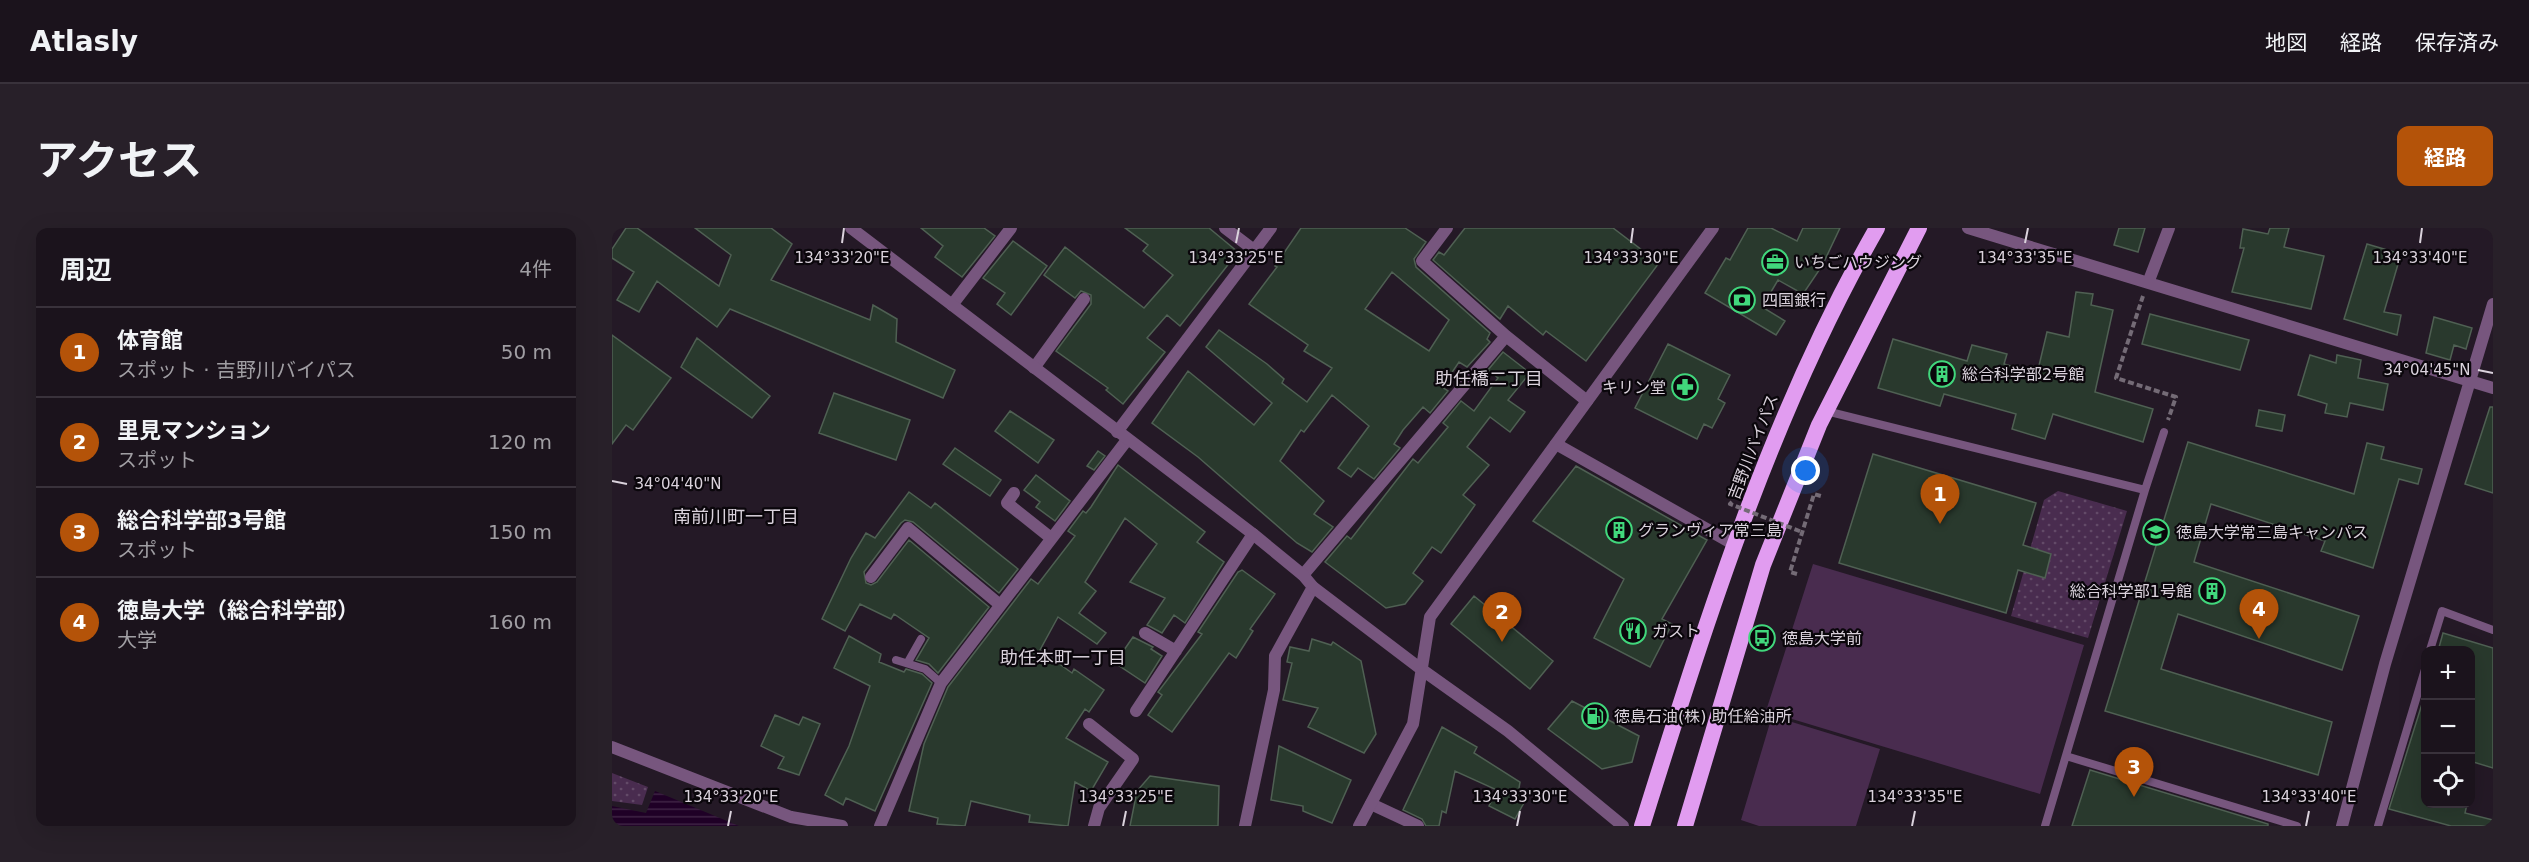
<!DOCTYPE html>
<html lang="ja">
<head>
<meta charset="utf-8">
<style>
	:root { --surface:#1b131c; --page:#282029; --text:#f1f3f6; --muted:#a09ea3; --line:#39323b; --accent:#b45309 }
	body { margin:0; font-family:"DejaVu Sans","Noto Sans JP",sans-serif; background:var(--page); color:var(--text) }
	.controls { position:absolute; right:18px; bottom:18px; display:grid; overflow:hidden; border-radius:12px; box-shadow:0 6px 24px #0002 }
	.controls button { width:54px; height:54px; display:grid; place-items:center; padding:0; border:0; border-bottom:2px solid var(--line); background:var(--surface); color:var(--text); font:30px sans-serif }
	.you { position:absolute; left:1194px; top:243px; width:21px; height:21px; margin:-15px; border:4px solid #fff; border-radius:50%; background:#1a73e8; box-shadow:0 0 0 9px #1a73e833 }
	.badge { display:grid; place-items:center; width:39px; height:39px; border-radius:50%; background:var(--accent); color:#fff; font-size:20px; font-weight:700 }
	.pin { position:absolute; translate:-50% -50px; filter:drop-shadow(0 2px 3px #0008) }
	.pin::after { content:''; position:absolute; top:32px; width:21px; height:18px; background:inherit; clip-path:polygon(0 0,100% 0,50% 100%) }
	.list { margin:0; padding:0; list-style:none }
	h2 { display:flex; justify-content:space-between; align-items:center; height:78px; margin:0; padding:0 24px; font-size:26px }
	h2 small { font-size:20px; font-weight:400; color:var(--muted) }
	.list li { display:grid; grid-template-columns:39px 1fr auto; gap:18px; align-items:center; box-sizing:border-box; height:90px; padding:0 24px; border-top:2px solid var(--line) }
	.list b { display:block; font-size:22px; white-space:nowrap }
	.list p { margin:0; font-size:20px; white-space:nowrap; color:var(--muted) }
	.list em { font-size:20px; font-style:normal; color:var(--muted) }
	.icon { flex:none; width:33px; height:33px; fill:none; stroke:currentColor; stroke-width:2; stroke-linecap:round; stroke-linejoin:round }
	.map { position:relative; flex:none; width:1881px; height:598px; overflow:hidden; border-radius:12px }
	header { display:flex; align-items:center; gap:36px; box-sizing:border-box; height:84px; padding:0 30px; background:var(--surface); border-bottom:2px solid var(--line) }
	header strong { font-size:28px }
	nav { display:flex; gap:33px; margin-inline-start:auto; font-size:21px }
	.intro { display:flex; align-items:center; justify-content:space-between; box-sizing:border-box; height:144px; padding:0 36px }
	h1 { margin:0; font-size:42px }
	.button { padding:15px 27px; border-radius:12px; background:var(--accent); color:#fff; font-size:21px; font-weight:700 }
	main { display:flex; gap:36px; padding:0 36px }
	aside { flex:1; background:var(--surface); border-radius:12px; box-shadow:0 6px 24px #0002 }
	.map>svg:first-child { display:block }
	.grass { fill:url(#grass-dots) }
	.pitch { fill:#492c4f }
	.water { fill:url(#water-rules) }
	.building { fill:#29392d; stroke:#4f6053; stroke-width:1.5; fill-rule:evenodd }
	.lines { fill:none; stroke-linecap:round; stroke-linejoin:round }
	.path { stroke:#746b76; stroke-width:4; stroke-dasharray:6 3; stroke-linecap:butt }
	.service { stroke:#77567e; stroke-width:8 }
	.minor { stroke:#77567e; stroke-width:12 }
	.tertiary { stroke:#77567e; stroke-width:12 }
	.trunk { stroke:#e19cf0; stroke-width:16 }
	.path-bridge { stroke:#746b76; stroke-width:4; stroke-dasharray:6 3; stroke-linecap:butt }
	.ticks { fill:none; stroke:#dad2dc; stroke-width:2 }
	.labels { text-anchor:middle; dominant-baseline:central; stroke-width:4.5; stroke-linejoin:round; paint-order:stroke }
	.poi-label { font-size:16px; fill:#dad2dc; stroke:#0a060b; text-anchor:start }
	.street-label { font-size:16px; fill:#dad2dc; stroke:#0a060b }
	.neighbourhood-label { font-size:18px; fill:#dad2dc; stroke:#0a060b }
	.ticks-label { font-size:15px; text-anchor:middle; fill:#dad2dc; stroke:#0a060b; stroke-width:4.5; stroke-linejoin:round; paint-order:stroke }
</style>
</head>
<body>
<header>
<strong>Atlasly</strong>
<nav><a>地図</a><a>経路</a><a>保存済み</a></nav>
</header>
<div class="intro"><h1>アクセス</h1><a class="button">経路</a></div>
<main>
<aside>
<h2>周辺<small>4件</small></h2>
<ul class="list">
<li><span class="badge">1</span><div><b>体育館</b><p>スポット · 吉野川バイパス</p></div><em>50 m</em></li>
<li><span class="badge">2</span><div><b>里見マンション</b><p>スポット</p></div><em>120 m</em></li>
<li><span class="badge">3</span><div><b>総合科学部3号館</b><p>スポット</p></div><em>150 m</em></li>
<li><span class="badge">4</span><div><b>徳島大学（総合科学部）</b><p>大学</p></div><em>160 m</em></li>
</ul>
</aside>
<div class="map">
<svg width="1881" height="598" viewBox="0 0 1881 598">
	<defs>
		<pattern id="grass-dots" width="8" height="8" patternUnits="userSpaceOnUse" patternTransform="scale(1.5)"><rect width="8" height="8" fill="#492c4f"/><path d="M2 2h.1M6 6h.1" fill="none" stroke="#634a68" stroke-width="1.8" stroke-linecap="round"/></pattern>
		<pattern id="water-rules" width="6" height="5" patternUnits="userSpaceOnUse" patternTransform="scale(1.5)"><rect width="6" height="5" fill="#1f0026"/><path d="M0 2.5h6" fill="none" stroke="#3f2445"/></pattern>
	</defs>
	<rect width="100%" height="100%" fill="#241926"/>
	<!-- grass -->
	<path class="grass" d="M1446 263 1515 283 1476 410 1399 388 1432 272Z
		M0 545 36 559 30 577 0 573Z"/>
	<!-- pitch -->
	<path class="pitch" d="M1201 336 1472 417 1428 566 1154 483Z
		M1160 488 1268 521 1244 598H1147L1129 592Z"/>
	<!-- water -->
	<path class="water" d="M43 563 127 598H0V578L34 585Z"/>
	<!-- building -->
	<path class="building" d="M14 0H25L107 58 119 27 83 0H159L180 16 159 52 258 92 261 77 285 91 284 114 343 142 331 170 118 81 105 99 45 53 27 84 5 72 22 44 0 30V21Z
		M309 0H372L383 8 350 49 323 29 331 18Z
		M513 0H597L626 24 568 98 555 87 535 110 553 124 511 176 494 162 496 160 444 123 479 76V67L469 63 463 70 432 47 453 19 532 80 561 47 531 23 536 17Z
		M689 0H793L814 14 802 31 804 39 878 105 875 111 878 114 855 139 847 134 830 159 836 163 818 185 811 179 791 202 782 216 788 220 762 251 746 240 739 249 726 240 757 198 720 167 692 204 689 202 668 233 712 273 702 286 721 299 700 324 685 315 586 229 540 195 576 143 642 197 660 175 594 119 607 102 655 136 672 151 670 155 695 174 720 140 692 123 696 117 637 76 665 39 663 38ZM780 44 837 92 817 123 753 81Z
		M853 0H1001L1047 35 974 133 934 103 931 107 896 78 888 91 821 32 827 24 832 27Z
		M1136 0H1159L1185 13 1191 0H1228L1210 38 1191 66 1166 52 1150 79 1173 93 1164 107 1093 65 1114 30 1118 32Z
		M1507 0H1533L1526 24 1502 17Z
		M1658 0H1677L1672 19 1712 28 1699 81 1620 64 1632 20H1628L1631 1 1656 6Z
		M401 13 435 38 399 87 385 76 393 65 371 50Z
		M1755 16 1789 26 1772 84 1789 87 1785 107 1732 91Z
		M1464 64 1481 66 1479 77 1501 82 1483 164 1541 181 1531 214 1441 186 1433 211 1400 201 1404 186 1332 166 1328 178 1266 160 1281 111 1355 133 1360 117 1395 126 1392 136 1425 146 1435 104 1457 109Z
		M1538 86 1637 112 1628 142 1530 116Z
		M1822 89 1860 100 1854 121 1842 117 1838 132 1814 125Z
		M0 107 59 150 21 202 14 197 0 216Z
		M85 110 158 168 140 190 69 139Z
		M1056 116 1118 147 1106 171 1113 175 1100 200 1092 196 1085 211 1023 180Z
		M891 124 918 145 896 172 913 184 898 204 878 189 855 219 877 237 851 267 863 277 829 325 820 319 801 345 811 353 793 376 774 380 713 334 735 308 739 311 801 231 806 235 836 199 831 195 849 173 862 183 886 150 876 142Z
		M1698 127 1724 135 1725 127 1749 132 1746 150 1776 156 1771 182 1738 175 1735 189 1713 185 1715 176 1686 167Z
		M222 165 298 192 284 232 207 205Z
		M1878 179H1881V265L1853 256Z
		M1647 182 1673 187 1670 203 1644 198Z
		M398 183 442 212 426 235 383 203Z
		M1576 214 1742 266 1755 215 1772 219 1769 231 1810 241 1806 256 1787 251 1761 340 1709 323 1713 313 1599 276 1582 334 1747 388 1730 442 1566 386 1549 441 1720 494 1706 547 1493 483Z
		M343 220 389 252 378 268 331 236Z
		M486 223 493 228 482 242 475 238Z
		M1261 226 1424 275 1411 317 1439 326 1433 350 1406 342 1394 385 1227 335Z
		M506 237 593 304 585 314 612 334 573 395 562 387 550 405 535 397 553 370 518 354 545 316 513 290 473 354 484 363 467 385 494 405 485 416 446 389 428 422 460 445 462 441 492 462 477 484 473 481 454 510 496 534 479 563 463 554 456 598 417 594 418 587 359 573 353 598 325 596 326 590 297 583 312 516 336 459 419 351 426 356 463 308 456 303 471 283 474 285 479 279Z
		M964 238 1095 312 1050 391 1060 396 1038 439 982 410 1012 351 921 293Z
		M424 247 458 273 443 293 424 279 428 274 412 262Z
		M297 264 319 280 323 275 406 341 387 365 301 294 293 292 289 295 252 344 254 355 259 357 265 354 297 312 377 379 326 445 317 436 304 432 317 410 282 386 279 391 248 376 233 403 210 391 239 330 254 305 263 310Z
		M630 342 663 366 638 401 641 403 624 430 617 425 560 504 536 487 550 467 546 464 590 406 586 404 626 344Z
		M862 368 941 433 918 461 839 396Z
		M1831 405 1881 420V540L1858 533V423H1826Z
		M237 408 269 426 267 434 292 444 294 441 310 446 320 455 263 583 234 570 231 577 213 567 237 518 258 458 222 440Z
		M521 409 541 419 539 421 550 428 533 455 503 435Z
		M700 411 719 417 721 414 749 433 764 506 752 525 696 499 706 480 671 472 680 435 675 434 678 419 697 423Z
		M960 473 1027 508 1020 534 990 541 936 501Z
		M1810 476 1814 477V576H1855L1853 585 1881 592V598H1839L1777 581Z
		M163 487 187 497 191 489 208 496 187 547 166 540 172 529 149 518Z
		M830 499 865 519 862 525 908 554 906 566 913 573 903 591 877 578 885 562 843 543 834 585 830 583 827 598H814L810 591 791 582Z
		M667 518 739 552 720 595 691 583V578L659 572Z
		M1478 542 1656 596V598H1460Z
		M538 548 607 558 606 598H518L525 563Z"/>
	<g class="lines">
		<!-- path -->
		<path class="path" d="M1531 68 1504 150 1564 169 1556 192
			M1185 346 1178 344 1202 266 1209 268"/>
		<!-- service -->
		<path class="service" d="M1214 183 1533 262 1433 598
			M1533 262 1552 204
			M1818 422 1830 383 1881 402
			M284 432 313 441 329 455
			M296 434 309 411
			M1454 528 1685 598
			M1766 598 1814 438"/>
		<!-- minor -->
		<path class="minor" d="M613 0 642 22
			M835 0 810 33 894 108 975 173
			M1356 0 1881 160
			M1536 55 1557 0
			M340 77 399 0
			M422 140 472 71
			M505 204 659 0
			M944 216 1123 317
			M402 265 395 275 439 310
			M691 347 894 108
			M259 349 296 300 387 376
			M533 405 564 423
			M524 483 641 306
			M477 496 521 531 487 580 482 598
			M759 576 806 598
			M268 598 329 455 515 212
			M633 598 662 462 663 428 701 359
			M1730 598 1773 436 1881 76"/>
		<!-- tertiary -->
		<path class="tertiary" d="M239 0 641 306 691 347 701 359 809 441 896 503 1011 598
			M0 519 179 589 230 598
			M747 598 801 496 818 389 1101 0"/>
		<!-- trunk -->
		<path class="trunk" d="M1030 598C1094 394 1158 187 1265 0
			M1073 598 1151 337 1207 197 1307 0"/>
		<!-- path-bridge -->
		<path class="path-bridge" d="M1120 274 1118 276 1190 304"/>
	</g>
	<!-- ticks -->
	<path class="ticks" d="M230 15 232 0M624 15 627 0M1019 15 1021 0M1413 15 1416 0M1808 15 1810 0M1866 142 1881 145M0 253 15 256M116 598 119 583M511 598 514 583M905 598 908 583M1300 598 1303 583M1694 598 1697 583"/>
	<!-- icons -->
	<defs>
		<g id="office-ring" transform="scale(1.35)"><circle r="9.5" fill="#0a060b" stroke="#41d77c" stroke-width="1.5"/><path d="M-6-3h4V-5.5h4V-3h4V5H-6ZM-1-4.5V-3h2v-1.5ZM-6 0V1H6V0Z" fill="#41d77c"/></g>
		<g id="bank-ring" transform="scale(1.35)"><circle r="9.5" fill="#0a060b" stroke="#41d77c" stroke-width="1.5"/><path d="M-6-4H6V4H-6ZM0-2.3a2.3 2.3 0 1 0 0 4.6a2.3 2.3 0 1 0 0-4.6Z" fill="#41d77c"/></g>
		<g id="building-ring" transform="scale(1.35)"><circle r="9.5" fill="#0a060b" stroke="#41d77c" stroke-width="1.5"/><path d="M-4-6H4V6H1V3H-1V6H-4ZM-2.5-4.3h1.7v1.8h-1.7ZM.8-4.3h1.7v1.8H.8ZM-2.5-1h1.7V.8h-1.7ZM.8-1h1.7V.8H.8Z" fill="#41d77c"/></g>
		<g id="pharmacy-ring" transform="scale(1.35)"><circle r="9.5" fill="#0a060b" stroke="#41d77c" stroke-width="1.5"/><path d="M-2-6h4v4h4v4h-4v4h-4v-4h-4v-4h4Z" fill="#41d77c"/></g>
		<g id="university-ring" transform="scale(1.35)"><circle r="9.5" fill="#0a060b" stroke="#41d77c" stroke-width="1.5"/><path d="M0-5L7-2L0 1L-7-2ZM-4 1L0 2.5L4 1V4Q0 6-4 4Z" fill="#41d77c"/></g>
		<g id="restaurant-ring" transform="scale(1.35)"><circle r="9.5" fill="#0a060b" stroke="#41d77c" stroke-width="1.5"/><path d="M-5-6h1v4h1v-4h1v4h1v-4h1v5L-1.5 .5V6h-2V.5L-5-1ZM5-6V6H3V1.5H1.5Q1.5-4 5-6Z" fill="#41d77c"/></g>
		<g id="bus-ring" transform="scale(1.35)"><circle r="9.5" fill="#0a060b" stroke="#41d77c" stroke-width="1.5"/><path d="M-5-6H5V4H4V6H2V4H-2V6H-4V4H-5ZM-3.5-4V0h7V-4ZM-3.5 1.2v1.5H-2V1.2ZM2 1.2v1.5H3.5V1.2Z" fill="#41d77c"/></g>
		<g id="fuel-ring" transform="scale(1.35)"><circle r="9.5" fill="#0a060b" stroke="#41d77c" stroke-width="1.5"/><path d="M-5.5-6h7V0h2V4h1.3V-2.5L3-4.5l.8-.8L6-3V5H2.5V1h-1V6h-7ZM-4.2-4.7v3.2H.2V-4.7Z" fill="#41d77c"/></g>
	</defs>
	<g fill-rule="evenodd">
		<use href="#office-ring" x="1163" y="34"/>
		<use href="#bank-ring" x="1130" y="72"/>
		<use href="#building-ring" x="1330" y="146"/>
		<use href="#pharmacy-ring" x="1073" y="159"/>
		<use href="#building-ring" x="1007" y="302"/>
		<use href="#university-ring" x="1544" y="304"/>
		<use href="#building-ring" x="1600" y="363"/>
		<use href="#restaurant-ring" x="1021" y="403"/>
		<use href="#bus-ring" x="1150" y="410"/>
		<use href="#fuel-ring" x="983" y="488"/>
	</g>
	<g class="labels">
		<!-- poi labels -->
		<g class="poi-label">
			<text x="1182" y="34">いちごハウジング</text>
			<text x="1150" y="72">四国銀行</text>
			<text x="1350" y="146">総合科学部2号館</text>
			<text x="1054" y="159" text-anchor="end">キリン堂</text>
			<text x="1026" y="302">グランヴィア常三島</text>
			<text x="1564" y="304">徳島大学常三島キャンパス</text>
			<text x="1580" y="363" text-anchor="end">総合科学部1号館</text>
			<text x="1040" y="403">ガスト</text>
			<text x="1170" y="410">徳島大学前</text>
			<text x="1002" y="488">徳島石油(株) 助任給油所</text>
		</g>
		<!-- street labels -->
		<g class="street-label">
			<text transform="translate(1141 219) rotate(-69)">吉野川バイパス</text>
		</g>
		<!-- neighbourhood labels -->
		<g class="neighbourhood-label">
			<text x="877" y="150">助任橋二丁目</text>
			<text x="124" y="288">南前川町一丁目</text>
			<text x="451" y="429">助任本町一丁目</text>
		</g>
	</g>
	<g class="ticks-label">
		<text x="230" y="35">134°33'20"E</text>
		<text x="624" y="35">134°33'25"E</text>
		<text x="1019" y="35">134°33'30"E</text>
		<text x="1413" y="35">134°33'35"E</text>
		<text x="1808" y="35">134°33'40"E</text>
		<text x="1815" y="147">34°04'45"N</text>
		<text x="66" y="261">34°04'40"N</text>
		<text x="119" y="574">134°33'20"E</text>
		<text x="514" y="574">134°33'25"E</text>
		<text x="908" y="574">134°33'30"E</text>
		<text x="1303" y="574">134°33'35"E</text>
		<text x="1697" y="574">134°33'40"E</text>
	</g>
</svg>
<div class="controls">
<button>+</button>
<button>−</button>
<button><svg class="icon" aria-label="locate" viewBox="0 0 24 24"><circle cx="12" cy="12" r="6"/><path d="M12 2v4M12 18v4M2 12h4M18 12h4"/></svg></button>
</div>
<div class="you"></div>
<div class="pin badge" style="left:1328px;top:296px">1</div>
<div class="pin badge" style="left:890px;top:414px">2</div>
<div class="pin badge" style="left:1522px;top:569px">3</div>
<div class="pin badge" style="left:1647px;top:411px">4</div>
</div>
</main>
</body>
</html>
